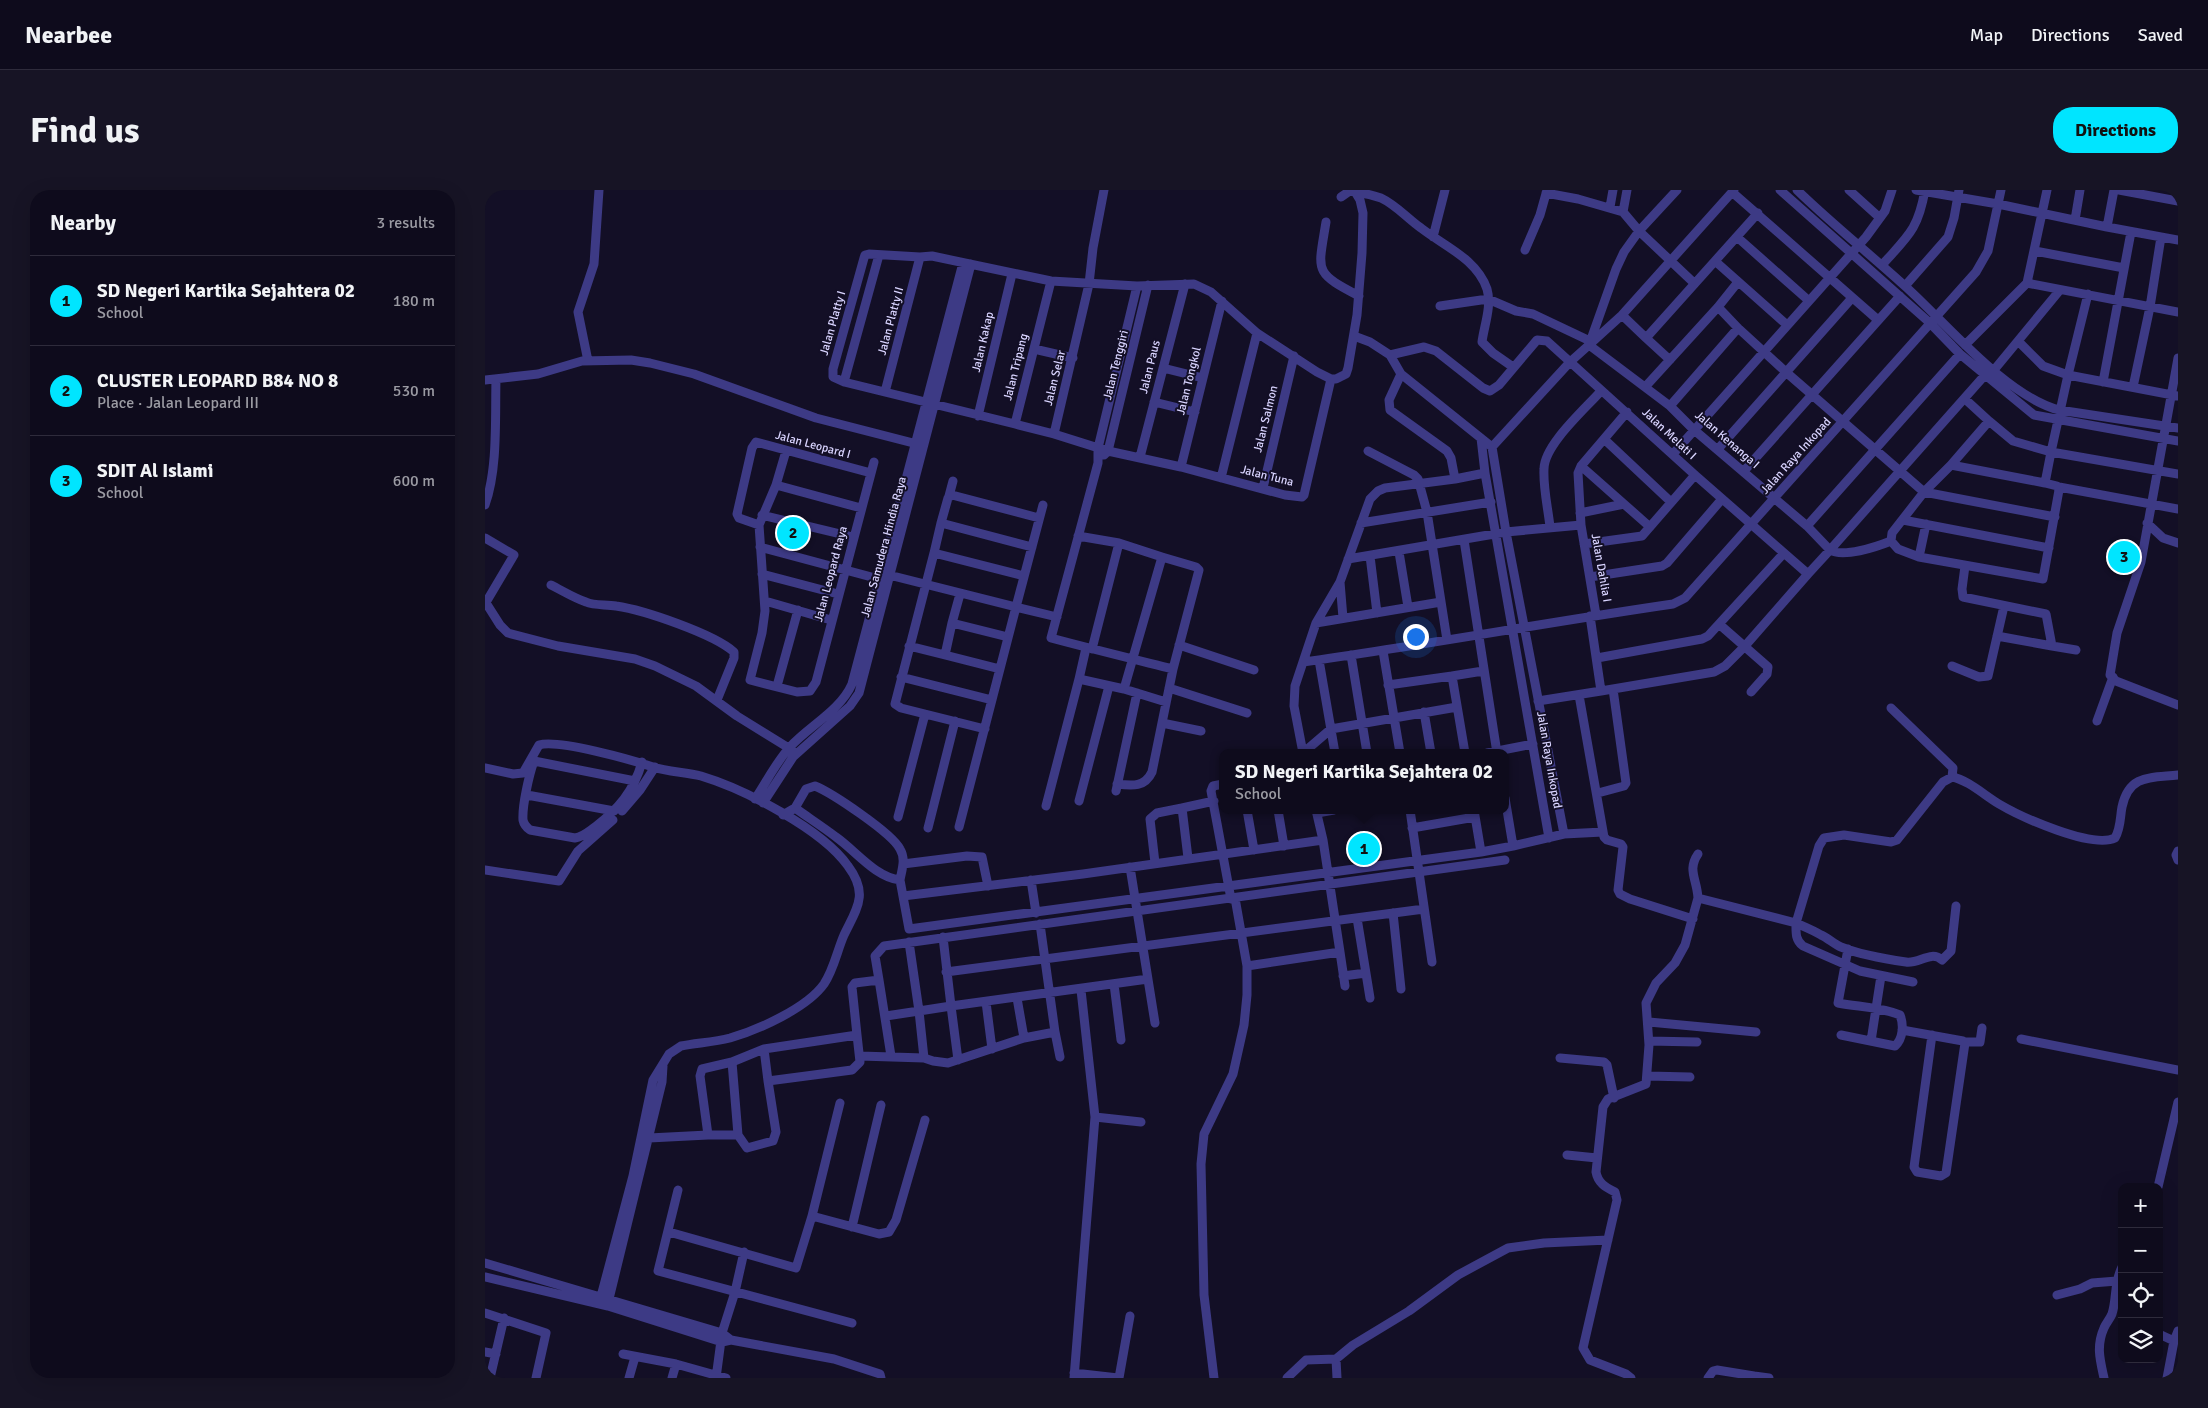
<!DOCTYPE html>
<html lang="en">
<head>
<meta charset="utf-8">
<style>
	:root { --surface:#0e0b1c; --page:#171425; --text:#f1f3f6; --muted:#9b9ba3; --line:#2e2b3b; --accent:#00e5ff }
	body { margin:0; font-family:Signika,sans-serif; background:var(--page); color:var(--text) }
	.controls { position:absolute; right:15px; bottom:15px; display:grid; overflow:hidden; border-radius:10px; box-shadow:0 5px 20px #0002 }
	.controls button { width:45px; height:45px; display:grid; place-items:center; padding:0; border:0; border-bottom:1px solid var(--line); background:var(--surface); color:var(--text); font:25px sans-serif }
	.you { position:absolute; left:930px; top:446px; width:18px; height:18px; margin:-12px; border:4px solid #fff; border-radius:50%; background:#1a73e8; box-shadow:0 0 0 8px #1a73e833 }
	.badge { display:grid; place-items:center; width:32px; height:32px; border-radius:50%; background:var(--accent); color:#111; font-size:16px; font-weight:700 }
	.pin { position:absolute; translate:-50% -50%; border:2px solid #fff; box-shadow:0 1px 5px #0006 }
	.popup { position:absolute; left:734px; top:559px; width:290px; height:65px; box-sizing:border-box; display:grid; place-content:center; border-radius:10px; background:var(--surface); filter:drop-shadow(0 1px 4px #0005); font-size:16px; white-space:nowrap; color:var(--muted) }
	.popup b { font-size:19px; color:var(--text) }
	.popup::after { content:''; position:absolute; left:50%; top:100%; margin-left:-10px; border:10px solid transparent; border-top-color:var(--surface) }
	.list { margin:0; padding:0; list-style:none }
	h2 { display:flex; justify-content:space-between; align-items:center; height:65px; margin:0; padding:0 20px; font-size:21px }
	h2 small { font-size:16px; font-weight:400; color:var(--muted) }
	.list li { display:grid; grid-template-columns:32px 1fr auto; gap:15px; align-items:center; box-sizing:border-box; height:90px; padding:0 20px; border-top:1px solid var(--line) }
	.list b { display:block; font-size:19px; white-space:nowrap }
	.list p { margin:0; font-size:16px; white-space:nowrap; color:var(--muted) }
	.list em { font-size:16px; font-style:normal; color:var(--muted) }
	.icon { flex:none; width:28px; height:28px; fill:none; stroke:currentColor; stroke-width:2; stroke-linecap:round; stroke-linejoin:round }
	.map { position:relative; flex:none; width:1693px; height:1188px; overflow:hidden; border-radius:20px }
	header { display:flex; align-items:center; gap:30px; box-sizing:border-box; height:70px; padding:0 25px; background:var(--surface); border-bottom:1px solid var(--line) }
	header strong { font-size:24px }
	nav { display:flex; gap:28px; margin-inline-start:auto; font-size:18px }
	.intro { display:flex; align-items:center; justify-content:space-between; box-sizing:border-box; height:120px; padding:0 30px }
	h1 { margin:0; font-size:35px }
	.button { padding:12px 22px; border-radius:20px; background:var(--accent); color:#111; font-size:18px; font-weight:700 }
	main { display:flex; gap:30px; padding:0 30px }
	aside { flex:1; background:var(--surface); border-radius:20px; box-shadow:0 5px 20px #0002 }
	.map>svg:first-child { display:block }
	.lines { fill:none; stroke-linecap:round; stroke-linejoin:round }
	.minor { stroke:#3d3a85; stroke-width:9 }
	.labels { text-anchor:middle; dominant-baseline:central; stroke-width:4; stroke-linejoin:round; paint-order:stroke }
	.street-label { font-size:12px; fill:#d9d4ff; stroke:#130f26 }
</style>
</head>
<body>
<header>
<strong>Nearbee</strong>
<nav><a>Map</a><a>Directions</a><a>Saved</a></nav>
</header>
<div class="intro"><h1>Find us</h1><a class="button">Directions</a></div>
<main>
<aside>
<h2>Nearby<small>3 results</small></h2>
<ul class="list">
<li><span class="badge">1</span><div><b>SD Negeri Kartika Sejahtera 02</b><p>School</p></div><em>180 m</em></li>
<li><span class="badge">2</span><div><b>CLUSTER LEOPARD B84 NO 8</b><p>Place · Jalan Leopard III</p></div><em>530 m</em></li>
<li><span class="badge">3</span><div><b>SDIT Al Islami</b><p>School</p></div><em>600 m</em></li>
</ul>
</aside>
<div class="map">
<svg width="1693" height="1188" viewBox="0 0 1693 1188">
	<rect width="100%" height="100%" fill="#130f26"/>
	<g class="lines">
		<!-- minor -->
		<path class="minor" d="M619 0 608 58 604 94 569 244 623 261 696 277 800 305 817 307 819 305 846 189
			M1249 0 1137 125 1104 155 1185 216 1208 239 1322 336 1345 360 1500 185
			M1295 0 1445 133 1475 164 1549 225 1693 251
			M1312 0C1347 34 1385 64 1421 97 1462 134 1521 206 1574 220L1693 238
			M1364 0 1395 28
			M1431 0 1513 14 1622 37
			M1562 0 1542 93 1693 122
			M1629 0 1622 37 1693 50
			M1634 0 1693 11
			M870 2C878 3 887 5 896 8 911 15 922 28 936 38 959 56 992 69 1002 99 1007 116 999 136 997 152L1008 163 1028 177
			M1247 2 1393 130
			M1061 3 1093 9 1138 22 1154 41 1209 93
			M856 7 866 0
			M1125 17 1128 0
			M1138 22 1142 0
			M1590 30 1595 0
			M841 32C833 82 828 82 874 106
			M948 47 960 0
			M1252 47 1323 110
			M1040 60 1055 25 1062 0
			M1550 61 1639 78
			M1230 71 1273 23
			M1397 75C1423 46 1433 40 1440 0
			M566 91 530 234 359 192 348 187V179L379 68 380 65 384 64 435 67 447 66 566 91 652 96 709 94 726 102 772 143 832 182 846 189H851L861 184 863 178 872 125 877 63 878 23 875 10 869 0
			M652 96 613 258V273L566 448C607 459 648 469 688 479L714 380 711 377 677 367 639 499 681 512
			M1420 96 1463 47 1469 28 1474 0
			M1603 104 1583 185 1693 206
			M955 116 1003 109 1031 121 1048 124 1105 151
			M1233 117 1253 138 1302 183 1439 302 1570 327
			M1137 125 1161 148 1230 71 1301 134
			M869 146 885 152 905 165 916 184 1007 257 1021 342 1079 644
			M1161 148 1185 170
			M1533 151 1558 176 1583 185 1566 262 1528 251 1504 231 1466 275 1439 302 1407 343 1406 351 1413 359 1434 367 1558 389 1574 300 1572 296 1560 293 1566 262 1693 284
			M1480 155 1542 93
			M549 159 588 168
			M905 165 939 157 951 161 998 198 1005 201 1014 195 1052 150 1062 151 1210 285 1323 384 1260 456 1240 476 1229 482 1116 501
			M1693 168 1656 372 1632 443 1625 485 1631 491 1693 515
			M103 171 93 122 109 74 114 0
			M678 178 718 188
			M1509 180 1575 100
			M0 190 53 184 97 171 146 170 165 173 209 184 331 228 436 255
			M359 192 394 65
			M1618 192 1646 42
			M1161 196 1233 117 1253 92
			M1648 197 1665 117 1676 47
			M400 202 435 67
			M1480 209 1504 231
			M669 212 710 222
			M1185 216 1253 138
			M493 226 527 84
			M530 234 569 244
			M996 248 1000 283 1064 648
			M1119 249 1186 312
			M1007 257 1085 172 1104 155 1131 79 1139 62 1154 41 1192 0
			M1233 259 1367 108
			M301 261 291 295 274 335 280 421 277 443 265 490 312 502 325 501 331 492 389 272
			M883 261 929 285 933 289 942 322 962 450
			M1188 264 1381 47 1400 21 1407 0
			M619 265 623 261 663 95
			M655 267 700 94
			M1466 275 1560 293
			M1096 276 1165 337
			M696 277 737 111
			M1259 281 1415 106
			M736 288 772 143
			M970 289 1000 283
			M291 295 376 318
			M1574 297 1693 319
			M778 298 809 166
			M464 306 468 291
			M0 315C13 279 10 228 11 189
			M558 315 531 417 572 427
			M1095 323 1139 314
			M277 325 368 347
			M1418 330 1564 358
			M456 333 449 363 539 386
			M876 333 1006 312
			M1662 333 1678 348 1693 353
			M274 335 254 328 252 324 267 258 271 252 386 283
			M1322 336 1475 164
			M1065 337C1063 318 1058 298 1059 279 1059 255 1100 219 1116 201
			M593 346 634 353 677 367
			M0 348 29 365 0 414
			M979 350 1012 563
			M1099 354 1157 346 1210 285
			M275 357 394 389
			M547 357 456 333 463 308 467 305 554 328
			M914 362 923 417
			M449 363 410 514 416 518 500 539
			M885 366 892 423
			M1434 367 1441 334
			M863 369 1021 342 1096 335
			M1480 376 1477 399 1478 407 1561 424 1567 456 1591 460
			M277 384 353 404
			M1323 384 1345 360C1358 368 1391 357 1406 351
			M404 385 531 417 474 637
			M1105 387 1177 376 1182 373 1237 309
			M855 392 858 428
			M66 395C78 401 89 408 101 412 110 416 121 414 131 416 159 420 229 444 249 462V468L232 510
			M475 404 467 433 523 447
			M280 411 346 430
			M1 413 15 435 23 443 73 456 150 469 170 476 211 496 252 526 307 560
			M1111 425 1096 335 1093 283 1096 276 1142 222
			M467 433 460 465 515 479
			M831 433 956 412
			M1234 434 1283 477 1282 484 1266 502
			M1512 446 1567 456
			M694 455 769 480
			M424 456 460 465
			M601 458 594 489 639 499
			M607 459 634 353
			M898 461 915 563
			M866 465 882 563
			M1112 468 1217 449 1223 446 1299 363
			M834 470 850 563
			M818 472C941 455 1064 432 1188 414L1200 408 1491 82 1503 61 1516 0
			M1467 476 1494 487 1503 486 1519 416
			M416 487 507 510
			M903 495 967 486
			M292 496 313 420
			M684 498 762 523
			M1094 505 1119 647 1122 650 1136 654 1138 657 1133 700 1135 704 1145 709 1208 729
			M1053 511 1116 501 1105 426
			M1406 518 1468 578 1467 587
			M939 522 946 563
			M1612 531 1628 487
			M677 533 716 541
			M818 563 809 516 810 496 831 433 855 392 885 309 893 301 900 298 970 289 966 268 962 261 905 220 904 210 916 184
			M818 563 846 539 972 517
			M980 563 967 486 998 481
			M1002 563 1048 554
			M0 578 28 584 38 583 54 555C73 549 147 570 168 577 183 582 201 582 216 586 259 599 337 639 363 676 384 704 372 718 359 745 352 761 349 779 339 794 322 818 273 840 245 848 229 852 212 853 196 856L184 864 168 890 148 986 114 1114
			M150 591 49 571C44 585 37 616 38 630 39 635 41 637 45 640L90 648C98 647 103 642 110 637 133 619 149 601 157 572
			M632 594C648 596 660 597 667 582L688 479
			M738 594 728 596 726 601 746 709
			M631 601 652 503
			M1113 603 1139 596 1141 593 1128 499
			M42 605 129 621
			M270 609C281 593 291 572 305 557 324 536 355 521 367 494L478 73
			M594 611 624 496
			M278 613 308 567 365 516 374 503 486 74
			M561 616 594 489
			M762 620 769 660
			M793 620 799 656
			M925 620 947 772
			M989 620 996 662
			M137 621 155 600 170 577
			M832 623 849 620
			M298 625 310 618C324 628 338 637 351 647 371 661 390 687 415 690 417 679 421 669 415 659 407 643 347 603 330 596L321 599 310 618
			M413 627 440 524
			M443 638 470 531
			M927 638 990 627
			M1028 656 1079 644 1118 642
			M1693 661 1691 665 1693 670
			M1213 664C1202 680 1212 689 1213 708
			M703 668 697 618 729 611
			M670 673 665 629 672 623 697 618
			M418 674 482 666 497 667 503 696
			M645 677 670 833
			M0 680 74 691 93 661 128 630
			M415 690 424 739C615 714 806 689 996 662L1028 656 1020 608
			M546 690 551 723
			M418 706 598 684 838 650 831 620
			M908 723 916 799
			M872 728 885 808
			M424 752 434 821 466 816 458 747
			M855 762 860 796
			M762 776 855 762 838 650
			M461 782 939 719
			M858 786 881 783
			M394 790 406 866
			M1428 792 1375 781 1318 756C1310 750 1311 742 1311 733 1320 737 1328 740 1336 745 1343 748 1349 754 1356 757 1376 765 1400 769 1421 772 1434 774 1446 760 1457 770L1466 761 1471 716
			M629 794 636 850
			M532 808 539 848
			M501 812 507 859
			M401 826 434 821 439 868
			M1164 832 1271 842
			M1417 840 1478 851 1480 853 1461 983 1456 986 1432 982 1429 977 1447 845
			M570 842 575 867
			M1356 845 1410 856C1418 849 1419 835 1415 825 1395 817 1374 817 1353 813L1363 759
			M1536 849 1693 880
			M1164 851 1212 852
			M1386 851 1396 786
			M1479 852H1495L1497 838
			M279 859 283 891 367 880 375 872 372 845
			M375 866 439 868 448 871 463 873 539 848 570 842 555 734
			M1075 868 1119 872 1122 875 1129 908
			M473 870 466 816 663 789
			M247 872 253 945
			M1163 886 1205 887
			M610 927 656 932
			M223 945H253L262 958 288 951 291 942 283 891
			M164 948 223 945 215 886 217 879 247 872 279 859 372 845 367 797 370 793 394 790 390 766 399 756 1020 670
			M1082 965 1112 968
			M1673 997 1693 912
			M193 1000 173 1081 367 1133
			M327 1026 394 1044 404 1042 411 1030 440 930
			M367 1037 396 915
			M184 1042 311 1078 327 1026 355 913
			M0 1073 237 1143 246 1150 237 1152 123 1116 0 1087
			M1572 1105 1595 1099 1607 1093 1632 1091
			M123 1113 177 892 178 876
			M0 1123 61 1143 51 1188
			M1674 1144 1689 1151 1693 1141
			M246 1150 349 1169 395 1184 396 1188
			M0 1162 11 1164
			M138 1164 191 1174 241 1188
			M851 1169 852 1188
			M589 1183 633 1188
			M5 1188 19 1128
			M144 1188 150 1167
			M187 1188 191 1174
			M231 1188 237 1143 250 1102 259 1062
			M589 1188 610 927 596 800
			M634 1188 645 1126
			M729 1188 719 1105 716 974 719 944 748 884 759 835 762 805V776L750 708
			M802 1188 821 1170 851 1169 868 1155 924 1121 973 1085 1023 1058 1059 1053 1123 1050
			M1146 1188 1141 1184 1105 1170 1098 1158 1132 1010 1130 1002C1120 997 1113 993 1111 982L1118 917 1123 909 1161 894 1164 855 1161 813 1171 793 1190 773 1200 755 1213 708 1311 733 1334 656 1339 648 1359 645 1406 652 1412 650 1458 592 1467 587C1483 590 1499 605 1514 614 1536 627 1607 659 1630 648 1636 638 1635 627 1637 617 1644 584 1666 588 1693 585
			M1223 1188 1228 1181 1232 1180 1269 1186
			M1269 1188V1186L1284 1188
			M1619 1188C1615 1170 1611 1156 1619 1138 1621 1133 1625 1129 1627 1124 1632 1108 1629 1092 1637 1077
			M1682 1188 1689 1151"/>
	</g>
	<g class="labels">
		<!-- street labels -->
		<g class="street-label">
			<text transform="translate(406 131) rotate(-75)">Jalan Platty II</text>
			<text transform="translate(348 133) rotate(-74)">Jalan Platty I</text>
			<text transform="translate(498 152) rotate(-77)">Jalan Kakap</text>
			<text transform="translate(631 175) rotate(-76)">Jalan Tenggiri</text>
			<text transform="translate(531 177) rotate(-76)">Jalan Tripang</text>
			<text transform="translate(665 177) rotate(-76)">Jalan Paus</text>
			<text transform="translate(570 188) rotate(-76)">Jalan Selar</text>
			<text transform="translate(704 191) rotate(-76)">Jalan Tongkol</text>
			<text transform="translate(781 229) rotate(-76)">Jalan Salmon</text>
			<text transform="translate(1184 244) rotate(43)">Jalan Melati I</text>
			<text transform="translate(1242 250) rotate(41)">Jalan Kenanga I</text>
			<text transform="translate(328 255) rotate(15)">Jalan Leopard I</text>
			<text transform="translate(1311 266) rotate(-48)">Jalan Raya Inkopad</text>
			<text transform="translate(782 286) rotate(14)">Jalan Tuna</text>
			<text transform="translate(399 357) rotate(-75)">Jalan Samudera Hindia Raya</text>
			<text transform="translate(1116 378) rotate(80)">Jalan Dahlia I</text>
			<text transform="translate(346 384) rotate(-75)">Jalan Leopard Raya</text>
			<text transform="translate(1064 570) rotate(80)">Jalan Raya Inkopad</text>
		</g>
	</g>
</svg>
<div class="controls">
<button>+</button>
<button>−</button>
<button><svg class="icon" aria-label="locate" viewBox="0 0 24 24"><circle cx="12" cy="12" r="6"/><path d="M12 2v4M12 18v4M2 12h4M18 12h4"/></svg></button>
<button><svg class="icon" aria-label="layers" viewBox="0 0 24 24"><path d="M12 4l9 5-9 5-9-5zM3 14l9 5 9-5"/></svg></button>
</div>
<div class="you"></div>
<div class="pin badge" style="left:879px;top:659px">1</div>
<div class="popup"><b>SD Negeri Kartika Sejahtera 02</b>School</div>
<div class="pin badge" style="left:308px;top:343px">2</div>
<div class="pin badge" style="left:1639px;top:367px">3</div>
</div>
</main>
</body>
</html>
